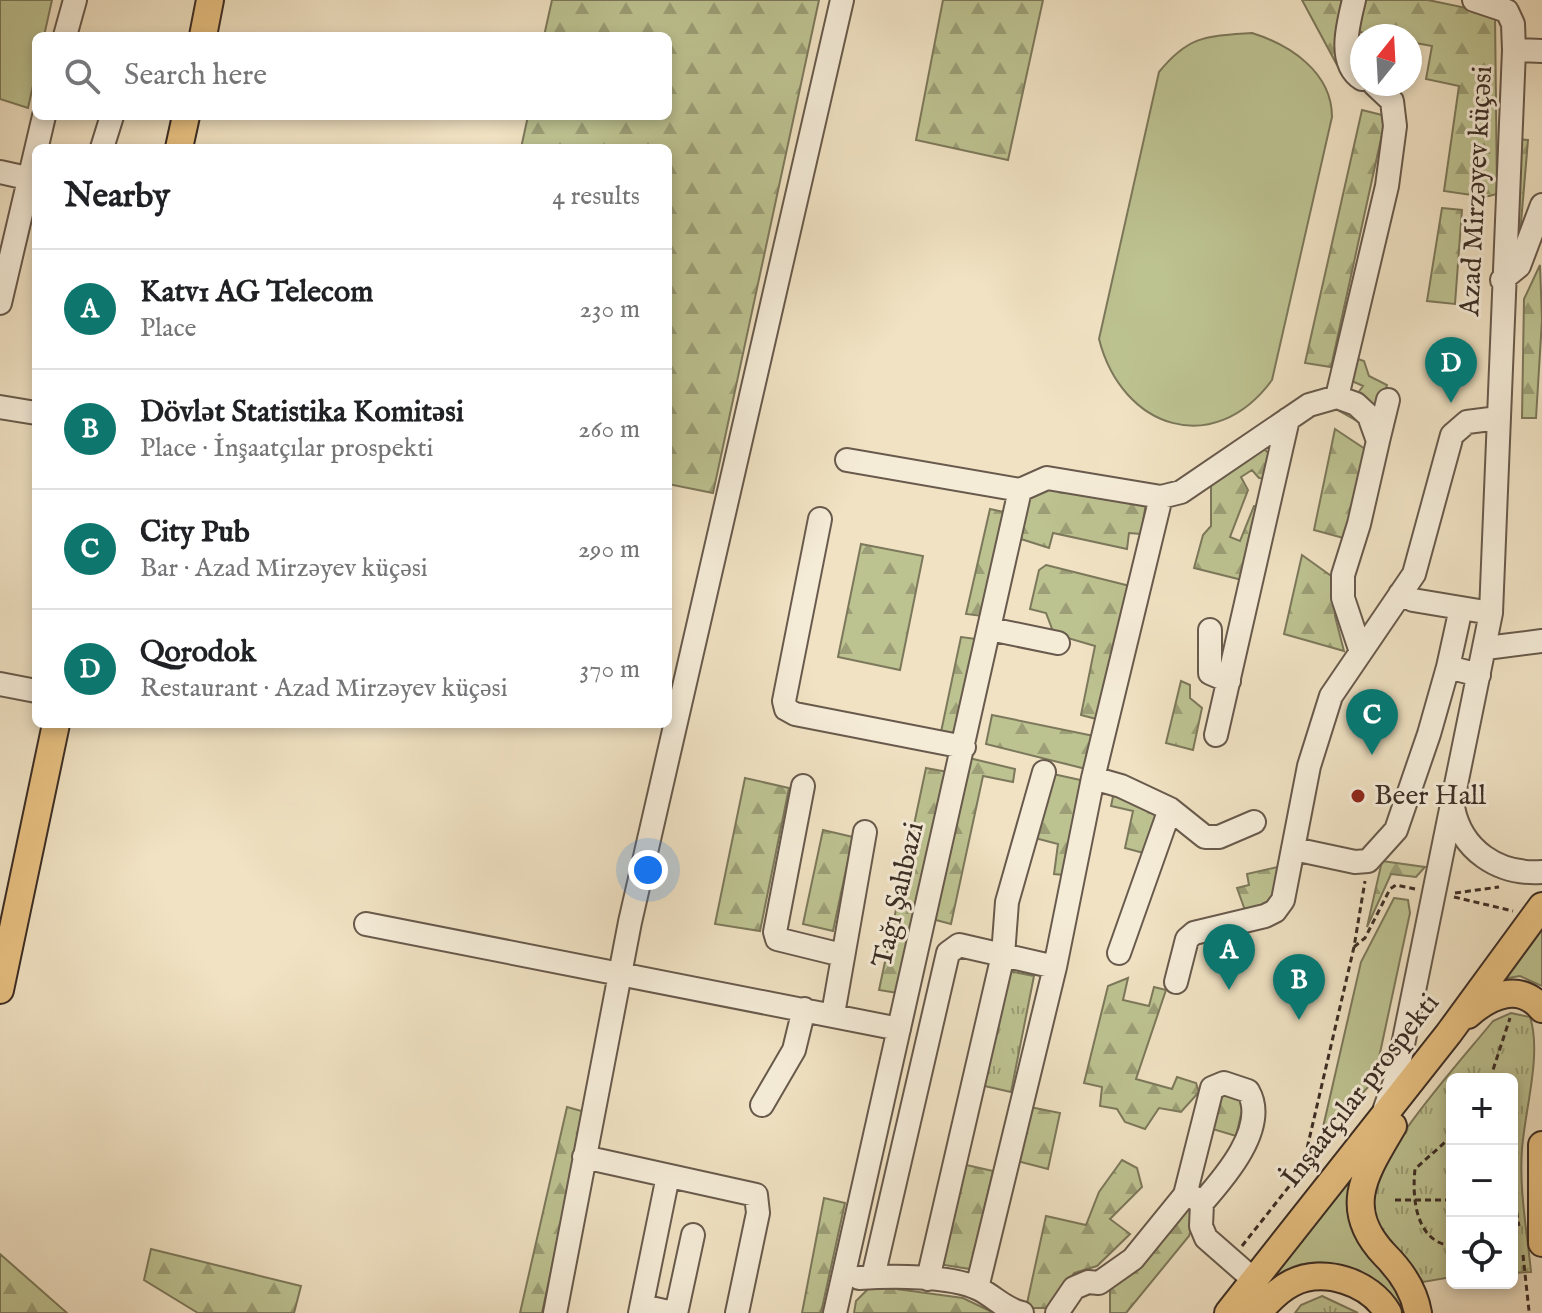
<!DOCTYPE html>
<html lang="en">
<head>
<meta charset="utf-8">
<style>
	:root { --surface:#fff; --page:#f6f6f6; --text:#202124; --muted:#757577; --line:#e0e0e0; --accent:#0f766e }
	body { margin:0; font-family:"IM FELL English",serif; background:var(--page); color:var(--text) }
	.controls { position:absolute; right:24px; bottom:24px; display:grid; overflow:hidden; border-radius:12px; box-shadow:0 4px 12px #0003 }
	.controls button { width:72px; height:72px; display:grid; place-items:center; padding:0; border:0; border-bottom:2px solid var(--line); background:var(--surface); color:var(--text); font:40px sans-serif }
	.compass { position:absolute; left:1350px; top:24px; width:72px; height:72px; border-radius:50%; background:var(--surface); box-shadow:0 4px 12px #0003; rotate:18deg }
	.you { position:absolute; left:648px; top:870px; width:28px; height:28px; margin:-20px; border:6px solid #fff; border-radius:50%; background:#1a73e8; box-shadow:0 0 0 12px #1a73e833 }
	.badge { display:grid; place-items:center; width:52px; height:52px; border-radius:50%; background:var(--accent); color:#fff; font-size:26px; font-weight:700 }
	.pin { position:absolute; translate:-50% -66px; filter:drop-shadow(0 2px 4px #0008) }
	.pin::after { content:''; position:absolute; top:42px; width:28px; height:24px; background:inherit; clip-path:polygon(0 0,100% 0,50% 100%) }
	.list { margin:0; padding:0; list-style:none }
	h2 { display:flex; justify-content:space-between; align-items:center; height:104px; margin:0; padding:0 32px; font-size:34px }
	h2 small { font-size:26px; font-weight:400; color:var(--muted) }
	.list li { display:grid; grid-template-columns:52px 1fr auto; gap:24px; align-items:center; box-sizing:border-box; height:120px; padding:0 32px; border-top:2px solid var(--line) }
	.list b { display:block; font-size:30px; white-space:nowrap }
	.list p { margin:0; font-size:26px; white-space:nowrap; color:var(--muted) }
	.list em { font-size:26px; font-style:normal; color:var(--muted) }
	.icon { flex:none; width:44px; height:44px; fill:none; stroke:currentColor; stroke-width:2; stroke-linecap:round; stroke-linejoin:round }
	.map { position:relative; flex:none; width:1542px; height:1313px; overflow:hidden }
	.search { position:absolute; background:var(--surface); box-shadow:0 4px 12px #0003; left:32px; top:32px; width:640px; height:88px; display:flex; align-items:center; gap:20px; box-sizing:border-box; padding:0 28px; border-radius:12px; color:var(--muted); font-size:30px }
	.panel { position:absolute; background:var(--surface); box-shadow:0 4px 12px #0003; left:32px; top:144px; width:640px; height:584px; border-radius:12px }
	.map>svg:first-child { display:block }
	.grass { fill:#bdc291; stroke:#7c785b; stroke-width:2 }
	.forest { fill:url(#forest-firs); stroke:#7c785b; stroke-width:2 }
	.park { fill:url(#park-tufts); stroke:#7c785b; stroke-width:2 }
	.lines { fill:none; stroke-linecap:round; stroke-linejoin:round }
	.minor-casing { stroke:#685a4c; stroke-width:26 }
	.major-casing { stroke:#3b2d25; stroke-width:30 }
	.path { stroke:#3b2d25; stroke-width:3; stroke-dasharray:6 4; stroke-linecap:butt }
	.minor { stroke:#f5ecd8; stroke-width:22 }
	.major { stroke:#e8c182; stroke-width:26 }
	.poi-dot { fill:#8f2418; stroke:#f5ecd8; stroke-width:3 }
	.labels { text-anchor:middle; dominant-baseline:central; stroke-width:6; stroke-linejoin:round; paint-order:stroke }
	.street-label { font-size:28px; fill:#3b2d25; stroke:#f5ecd8 }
	.poi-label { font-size:28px; fill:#3b2d25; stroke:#f5ecd8; text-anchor:start }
</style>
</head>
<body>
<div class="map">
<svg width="1542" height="1313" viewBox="0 0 1542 1313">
	<defs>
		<pattern id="forest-firs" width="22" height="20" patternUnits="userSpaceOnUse" patternTransform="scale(2)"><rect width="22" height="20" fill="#bdc291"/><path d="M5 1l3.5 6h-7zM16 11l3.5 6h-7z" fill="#9b9e76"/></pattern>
		<pattern id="park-tufts" width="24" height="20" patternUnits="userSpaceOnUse" patternTransform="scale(2)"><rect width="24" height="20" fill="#bdc291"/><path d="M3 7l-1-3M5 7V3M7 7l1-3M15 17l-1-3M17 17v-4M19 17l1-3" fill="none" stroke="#9b9e76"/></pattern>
	</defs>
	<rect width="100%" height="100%" fill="#f0e2c3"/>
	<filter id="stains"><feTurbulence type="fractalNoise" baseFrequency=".0025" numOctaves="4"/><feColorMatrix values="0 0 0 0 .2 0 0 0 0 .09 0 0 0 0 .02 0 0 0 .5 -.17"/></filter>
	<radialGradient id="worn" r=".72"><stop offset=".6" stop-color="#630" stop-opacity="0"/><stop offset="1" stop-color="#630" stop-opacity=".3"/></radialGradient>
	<!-- grass -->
	<path class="grass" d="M0 0H52L44 36H36V72L28 108 0 99Z
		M1252 33C1290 45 1332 72 1332 117L1272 380C1214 459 1122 429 1099 339L1159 72C1189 35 1207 36 1252 33Z
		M1394 898 1408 900 1410 913 1374 1081 1321 1136 1361 962Z
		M1542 929V986L1520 976 1502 979Z
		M1353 1173 1350 1213 1392 1279 1407 1313H1402C1385 1278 1341 1257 1304 1264 1294 1265 1283 1272 1274 1276Z"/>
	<!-- forest -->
	<path class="forest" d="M552 0H819L713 493 668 484V148H521L528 116H668V36H544Z
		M943 0H1043L1008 160 916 140Z
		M1302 0H1345L1336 63Z
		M1361 0H1428L1495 14 1497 194 1485 197 1444 191 1459 86 1426 79 1432 46 1410 42V36H1379L1355 31Z
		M1362 110 1386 116 1331 367 1305 363Z
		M1515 139 1528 140 1520 235 1512 250Z
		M1442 208 1462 210 1455 304 1427 301Z
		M1540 265 1542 320 1536 418H1522L1524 299Z
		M1349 356 1364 361 1369 376 1387 385 1373 430 1334 408 1353 400 1363 386 1341 376Z
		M1335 429 1365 449 1347 539 1314 530Z
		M1263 448 1275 459 1269 479 1259 478 1252 470 1241 477 1248 490 1230 537 1240 541 1254 506 1262 507 1246 581 1194 568 1203 535 1211 526V480Z
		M1050 486 1146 503 1141 534 1129 533 1127 549 1053 533 1049 548 1021 539 1029 496Z
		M990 509 1004 512 982 616 966 614Z
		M861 544 923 556 900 670 838 657Z
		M1302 555 1334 578 1335 616 1344 651 1284 634Z
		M1046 565 1130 586 1100 720 1081 715 1095 646 1054 634 1046 613 1030 609 1039 570Z
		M961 637 976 639 956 735 941 732Z
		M1181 681 1190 685V698L1202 708 1193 750 1166 743Z
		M992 715 1094 736 1086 769 986 744Z
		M969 758 1015 769 1013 782 983 776 951 924 932 919Z
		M926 768 948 772 898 993 879 990Z
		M1044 772 1085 781 1063 875 1054 874 1058 844 1031 837Z
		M745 778 789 788 760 931 715 924Z
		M1114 792 1164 820 1151 855 1125 848 1133 811 1111 806Z
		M823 830 853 837 833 931 803 924Z
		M1382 861 1425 867 1416 877 1391 874 1367 927Z
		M1282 866C1277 896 1280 908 1246 913L1237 888 1249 885 1247 874Z
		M1128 978 1123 1000 1149 1006 1154 987 1166 990 1136 1079 1172 1089 1177 1077 1196 1083 1199 1092 1181 1112 1159 1108 1145 1129 1125 1122 1117 1109 1100 1106 1102 1087 1084 1083 1108 986Z
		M1218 1087 1246 1093 1236 1136 1199 1125Z
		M567 1107 585 1112 542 1313H520Z
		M1030 1107 1060 1113 1048 1169 1017 1161Z
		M1122 1160 1137 1168 1142 1187 1110 1219 1130 1234 1097 1266 1074 1273 1051 1308H1026L1046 1216 1086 1225 1099 1192Z
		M962 1164 993 1171 970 1269 938 1264Z
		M1181 1194 1197 1208 1189 1236 1126 1313H1110V1286Z
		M824 1198 845 1203 821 1313H802Z
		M151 1249 301 1286 294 1313H198L144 1280Z
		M0 1254 67 1313H0Z
		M889 1288 963 1298 994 1313H854L856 1301 868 1289Z"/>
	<!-- park -->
	<path class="park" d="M1009 971 1034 976 1011 1092 980 1085Z
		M1511 1013 1530 1017C1542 1054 1525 1109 1522 1149 1519 1190 1527 1231 1531 1272L1512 1273V1079H1452V1277L1423 1282C1405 1260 1372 1230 1372 1199 1372 1158 1465 1056 1493 1021Z
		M1322 1296 1358 1313H1295L1301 1305Z"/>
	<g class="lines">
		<!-- minor casing -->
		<g class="minor-casing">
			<path id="minor" d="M1354 0C1348 25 1337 63 1362 79
				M1474 0 1507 11
				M65 36 75 0
				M1514 50 1542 51
				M102 148 112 116
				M0 172 27 178
				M1502 280 1519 266 1542 205
				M0 303 44 116
				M1337 397 1387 186 1395 126 1392 101 1374 84
				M0 407 36 413
				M1378 441 1388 400
				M847 460 1020 490 1047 478 1161 497 1181 492 1309 405 1337 397 1356 404 1369 416 1378 441 1359 524 1343 575V598L1360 649
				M820 519 784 701 786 709 795 714 964 747
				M1400 594 1413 600 1491 613
				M990 629 1058 643
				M1210 630V673L1229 681
				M1486 648 1542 641
				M1448 667 1461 608
				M0 684 36 691
				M1216 735 1288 419
				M1093 778 1121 786 1170 809 1205 837H1219L1254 822
				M803 786 775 932 777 939 842 955
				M1453 807C1461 850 1498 875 1542 872
				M1294 849 1355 862 1368 861 1396 830 1429 734 1448 667 1479 675
				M366 924 899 1029
				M1119 953 1170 809
				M1176 982 1187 939 1194 933 1265 916 1275 911 1283 900 1309 766 1331 696 1414 574 1452 435 1467 422 1498 418
				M833 1014 865 832
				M762 1105 794 1050 804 1009
				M1385 1108 1396 1079 1491 613 1514 50 1513 24 1507 11
				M584 1157 756 1195 758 1213 737 1313
				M1190 1195 1202 1203 1201 1226 1206 1238 1254 1280
				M873 1277 948 953 959 945 1055 967
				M859 1278C891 1276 951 1275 979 1289 995 1297 1004 1309 1022 1313
				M928 1279 1003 955 1007 902 1044 772
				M977 1288 1055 967 1093 778 1161 497
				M642 1306 673 1313 677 1309 693 1235
				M555 1313 630 922 842 0
				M640 1313 668 1176
				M835 1313 1020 490
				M1057 1313 1074 1288 1088 1282 1099 1283 1133 1259 1185 1195 1212 1088 1224 1083 1248 1091C1269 1127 1224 1178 1202 1203"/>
		</g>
		<!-- major casing -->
		<g class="major-casing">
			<path id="major" d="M203 36 210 0
				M179 148 186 116
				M0 990 56 724
				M1468 1015C1490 995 1520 982 1542 1009
				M1393 1126C1366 1172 1340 1208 1385 1255 1401 1271 1414 1289 1418 1313
				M1542 1145V1243
				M1228 1313 1449 1033 1542 906
				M1258 1313C1268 1301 1278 1290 1292 1283 1324 1267 1370 1282 1388 1313"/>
		</g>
		<!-- path -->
		<path class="path" d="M1455 893 1499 887
			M1454 897 1513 911
			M1354 947 1365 938 1390 889 1396 885 1415 889
			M1490 1079 1510 1018
			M1452 1136 1415 1169C1412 1197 1415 1242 1452 1246
			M1512 1195 1515 1202H1512
			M1395 1200H1452
			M1515 1202 1519 1226
			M1242 1246 1302 1170 1354 947 1365 881
			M1523 1255 1529 1311"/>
		<!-- minor -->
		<use href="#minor" class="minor"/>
		<!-- major -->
		<use href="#major" class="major"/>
	</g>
	<!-- markers -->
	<circle class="poi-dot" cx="1358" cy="796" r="8"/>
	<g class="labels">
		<!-- street labels -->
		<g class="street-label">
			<text transform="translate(1477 191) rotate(-87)">Azad Mirzəyev küçəsi</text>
			<text transform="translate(899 895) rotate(-77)">Tağı Şahbazi</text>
			<text transform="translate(1361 1091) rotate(-52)">İnşaatçılar prospekti</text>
		</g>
		<!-- poi labels -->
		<g class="poi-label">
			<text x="1374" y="796">Beer Hall</text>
		</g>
	</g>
	<rect width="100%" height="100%" filter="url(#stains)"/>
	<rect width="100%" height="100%" fill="url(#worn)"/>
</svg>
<div class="controls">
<button>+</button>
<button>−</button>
<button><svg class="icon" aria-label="locate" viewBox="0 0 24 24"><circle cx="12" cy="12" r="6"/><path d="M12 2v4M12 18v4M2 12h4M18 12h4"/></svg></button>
</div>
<svg class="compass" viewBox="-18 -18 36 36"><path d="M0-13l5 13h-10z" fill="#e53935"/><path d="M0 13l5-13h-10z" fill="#757577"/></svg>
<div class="you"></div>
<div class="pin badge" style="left:1229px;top:990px">A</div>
<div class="pin badge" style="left:1299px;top:1020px">B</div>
<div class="pin badge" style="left:1372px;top:755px">C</div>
<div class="pin badge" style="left:1451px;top:403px">D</div>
<div class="search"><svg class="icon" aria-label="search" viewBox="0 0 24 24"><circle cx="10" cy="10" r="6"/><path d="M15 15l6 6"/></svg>Search here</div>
<section class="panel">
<h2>Nearby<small>4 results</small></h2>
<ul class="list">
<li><span class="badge">A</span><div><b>Katv1 AG Telecom</b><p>Place</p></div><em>230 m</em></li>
<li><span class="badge">B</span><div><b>Dövlət Statistika Komitəsi</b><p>Place · İnşaatçılar prospekti</p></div><em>260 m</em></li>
<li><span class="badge">C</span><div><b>City Pub</b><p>Bar · Azad Mirzəyev küçəsi</p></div><em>290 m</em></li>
<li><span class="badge">D</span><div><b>Qorodok</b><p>Restaurant · Azad Mirzəyev küçəsi</p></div><em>370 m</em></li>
</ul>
</section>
</div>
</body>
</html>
